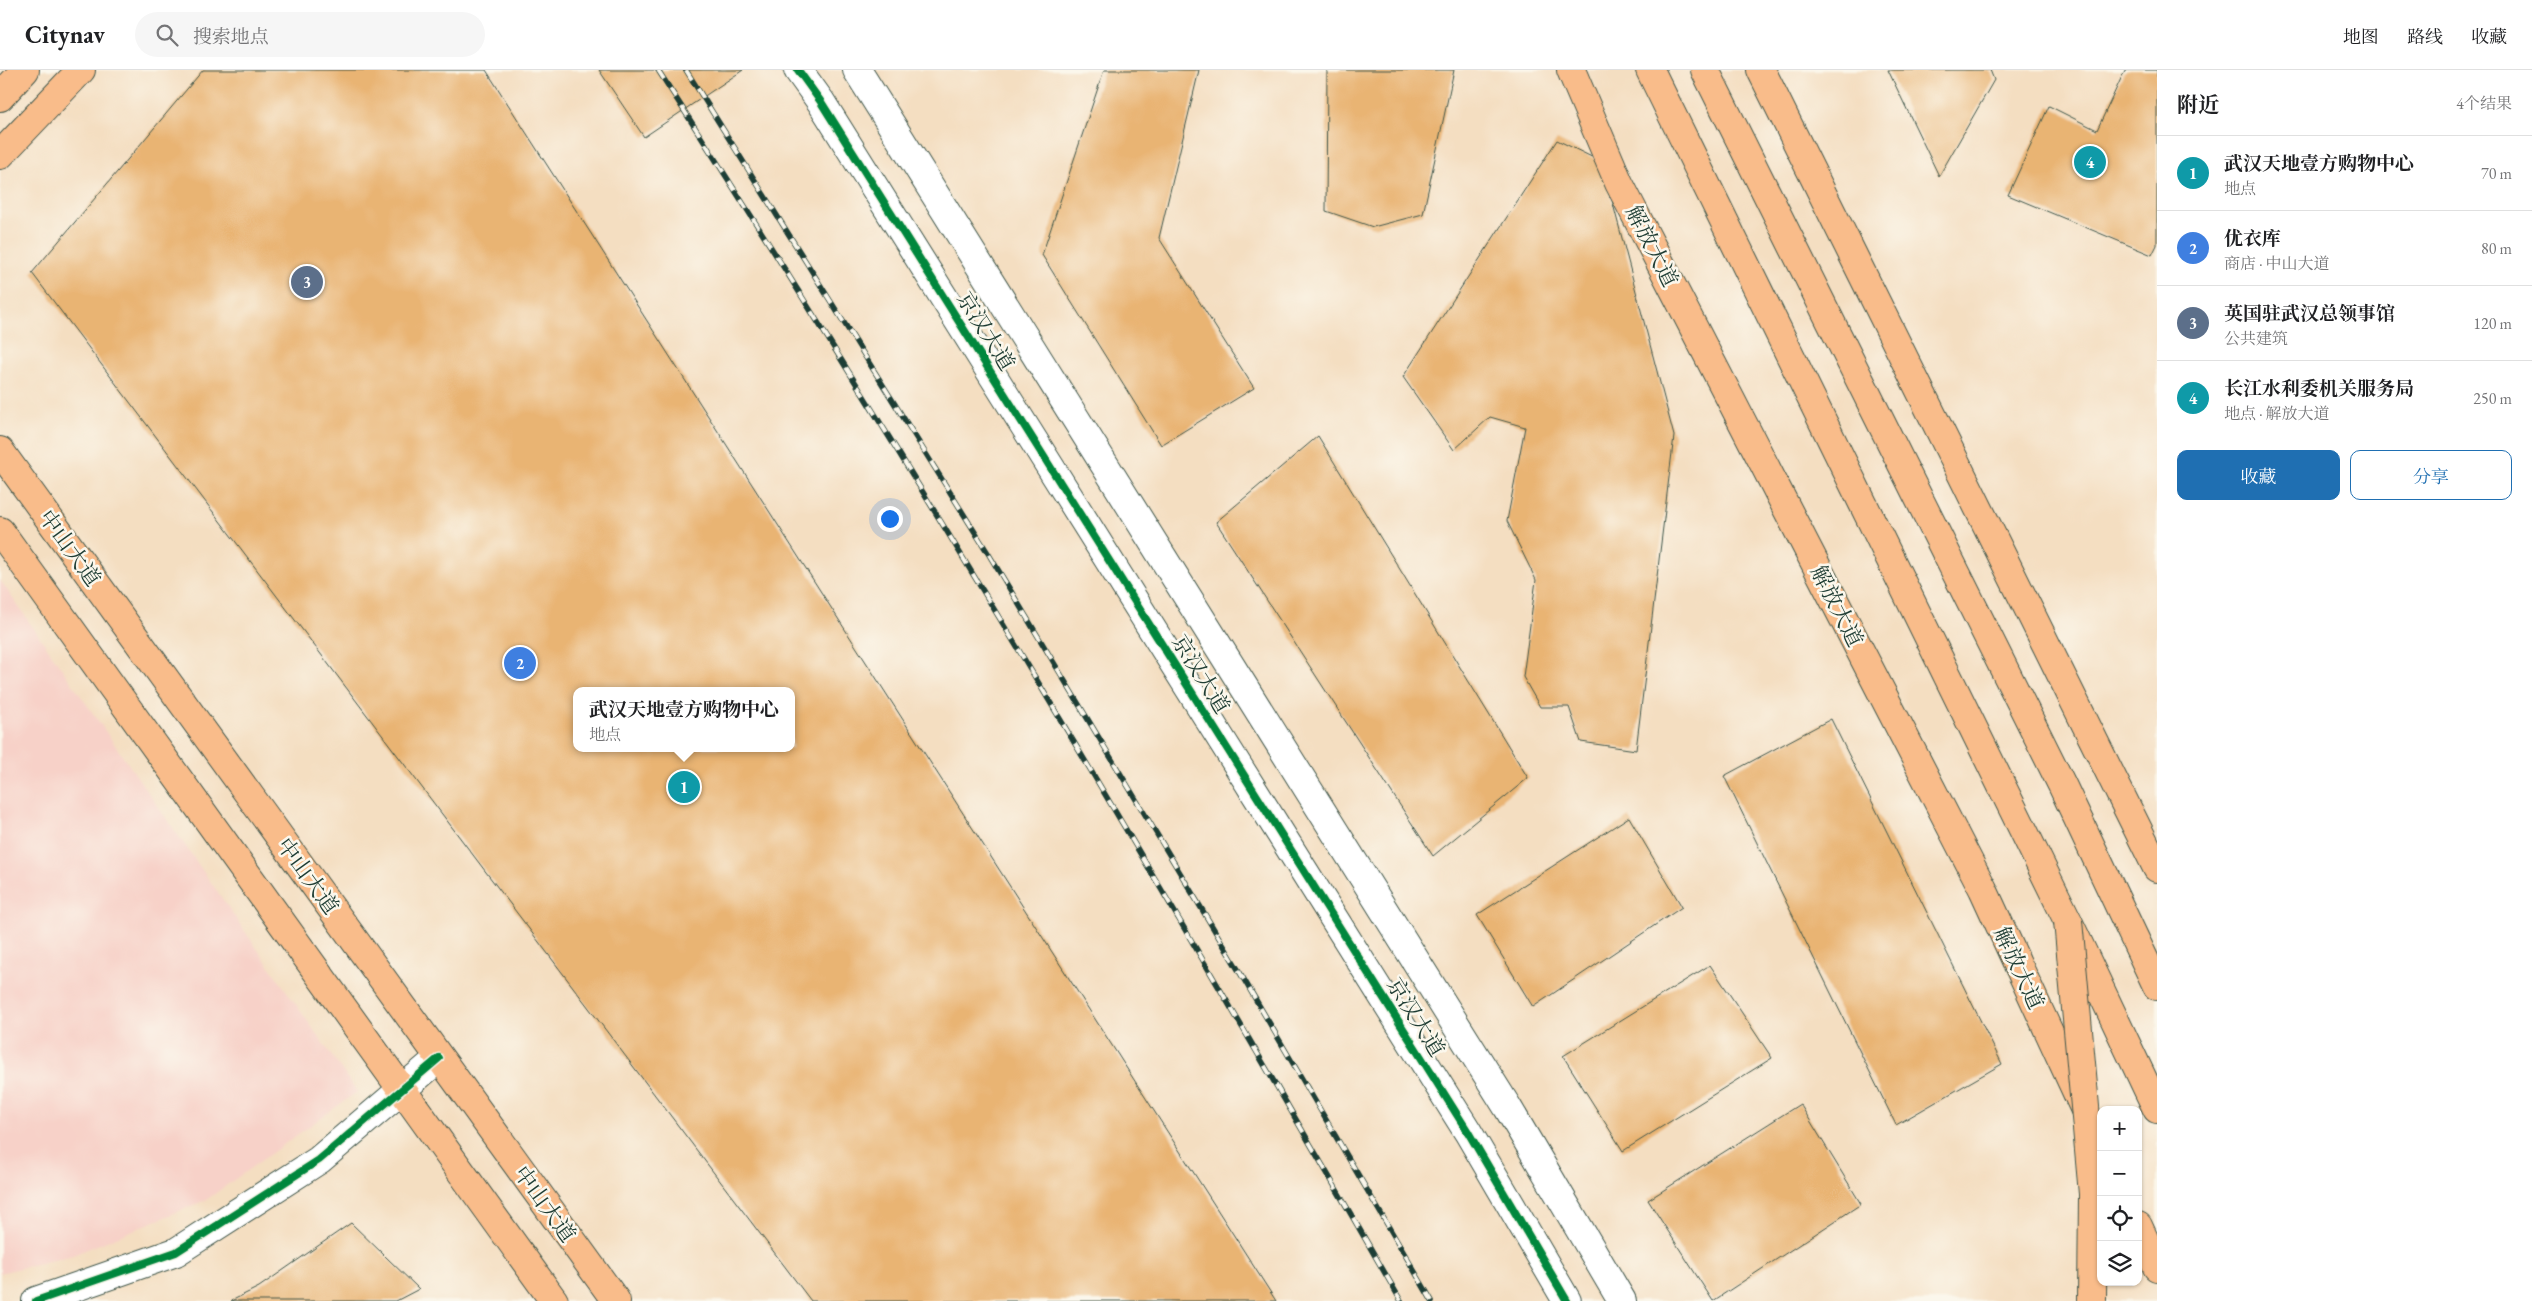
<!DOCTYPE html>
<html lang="zh">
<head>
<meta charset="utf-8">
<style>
	:root { --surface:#fff; --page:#f6f6f6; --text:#202124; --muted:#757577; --line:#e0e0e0; --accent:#1f6fb2 }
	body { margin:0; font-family:"EB Garamond","Noto Serif SC",serif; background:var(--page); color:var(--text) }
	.controls { position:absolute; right:15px; bottom:15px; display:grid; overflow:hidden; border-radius:10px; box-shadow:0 1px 4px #0004 }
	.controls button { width:45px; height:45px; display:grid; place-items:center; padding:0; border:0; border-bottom:1px solid var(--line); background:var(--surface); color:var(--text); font:25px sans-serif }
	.you { position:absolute; left:889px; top:448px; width:18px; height:18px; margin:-12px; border:4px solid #fff; border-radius:50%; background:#1a73e8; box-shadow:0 0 0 8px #1a73e833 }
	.badge { display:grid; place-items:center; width:32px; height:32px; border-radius:50%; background:var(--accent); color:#fff; font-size:16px; font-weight:700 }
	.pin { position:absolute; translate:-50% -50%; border:2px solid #fff; box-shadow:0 1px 5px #0006 }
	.popup { position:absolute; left:573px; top:617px; width:222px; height:65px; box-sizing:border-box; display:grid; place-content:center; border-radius:10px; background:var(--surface); filter:drop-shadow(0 1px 4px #0005); font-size:16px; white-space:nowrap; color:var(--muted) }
	.popup b { font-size:19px; color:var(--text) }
	.popup::after { content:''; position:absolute; left:50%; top:100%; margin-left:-10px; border:10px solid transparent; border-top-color:var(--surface) }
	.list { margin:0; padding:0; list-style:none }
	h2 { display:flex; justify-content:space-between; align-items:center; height:65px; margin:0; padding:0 20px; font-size:21px }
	h2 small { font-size:16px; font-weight:400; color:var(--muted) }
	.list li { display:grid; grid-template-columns:32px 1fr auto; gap:15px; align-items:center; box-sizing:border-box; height:75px; padding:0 20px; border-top:1px solid var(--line) }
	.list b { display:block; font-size:19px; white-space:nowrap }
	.list p { margin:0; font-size:16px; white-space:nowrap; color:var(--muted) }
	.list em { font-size:16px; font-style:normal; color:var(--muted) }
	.actions { display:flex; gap:10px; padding:15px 20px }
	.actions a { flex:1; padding:11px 0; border:1px solid var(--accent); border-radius:10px; text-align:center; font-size:18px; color:var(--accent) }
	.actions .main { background:var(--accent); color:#fff }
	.icon { flex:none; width:28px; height:28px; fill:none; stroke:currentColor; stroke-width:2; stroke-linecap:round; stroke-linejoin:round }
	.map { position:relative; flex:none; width:2157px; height:1231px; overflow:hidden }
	header { display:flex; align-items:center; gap:30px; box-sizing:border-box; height:70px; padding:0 25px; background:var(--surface); border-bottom:1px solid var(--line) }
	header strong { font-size:24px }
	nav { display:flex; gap:28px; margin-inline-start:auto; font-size:18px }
	.search { width:350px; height:45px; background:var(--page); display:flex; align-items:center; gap:12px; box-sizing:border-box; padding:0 18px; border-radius:28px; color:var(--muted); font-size:19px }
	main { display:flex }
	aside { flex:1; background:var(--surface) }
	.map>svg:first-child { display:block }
	.built { fill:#f7d1c8 }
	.building { fill:#e9b473; fill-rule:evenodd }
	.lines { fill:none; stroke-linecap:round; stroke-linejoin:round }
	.minor-casing { stroke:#3f5549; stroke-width:30 }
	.major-casing { stroke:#3f5549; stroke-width:30 }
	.minor { stroke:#fff; stroke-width:28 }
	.major { stroke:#f9bc8a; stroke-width:28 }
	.rail-casing { stroke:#1f3d34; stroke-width:5.5 }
	.rail { stroke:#fbf7ec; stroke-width:4; stroke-dasharray:11; stroke-linecap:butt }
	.highway-bridge-casing { stroke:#3f5549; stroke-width:30; stroke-linecap:butt }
	.highway-bridge { stroke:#f9bc8a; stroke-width:28 }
	.cycleway-casing { stroke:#fbf7ec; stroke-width:11 }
	.cycleway { stroke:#00873e; stroke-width:8 }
	.labels { text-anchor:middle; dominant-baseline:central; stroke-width:5; stroke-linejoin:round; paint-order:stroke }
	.street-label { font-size:22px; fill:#1f3d34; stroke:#fbf7ec }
</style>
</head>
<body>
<header>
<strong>Citynav</strong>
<div class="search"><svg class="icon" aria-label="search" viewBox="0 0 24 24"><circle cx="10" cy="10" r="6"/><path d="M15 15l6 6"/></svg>搜索地点</div>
<nav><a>地图</a><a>路线</a><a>收藏</a></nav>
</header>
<main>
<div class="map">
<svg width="2157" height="1231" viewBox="0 0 2157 1231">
	<rect width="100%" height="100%" fill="#fbf7ec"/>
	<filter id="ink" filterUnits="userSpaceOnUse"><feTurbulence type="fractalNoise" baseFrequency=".02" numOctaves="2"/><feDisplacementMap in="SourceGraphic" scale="10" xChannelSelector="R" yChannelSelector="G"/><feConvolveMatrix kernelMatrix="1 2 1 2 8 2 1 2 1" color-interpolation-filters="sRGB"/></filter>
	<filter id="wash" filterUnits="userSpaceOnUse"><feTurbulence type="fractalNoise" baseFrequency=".0096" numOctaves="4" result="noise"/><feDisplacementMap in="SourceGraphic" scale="20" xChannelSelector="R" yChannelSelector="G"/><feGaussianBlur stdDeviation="1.12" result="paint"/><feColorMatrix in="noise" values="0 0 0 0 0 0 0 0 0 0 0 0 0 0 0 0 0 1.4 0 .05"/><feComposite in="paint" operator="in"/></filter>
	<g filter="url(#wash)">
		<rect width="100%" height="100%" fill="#f4dec1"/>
		<!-- built -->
		<path class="built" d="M0 510 357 1022 206 1130 73 1185 0 1203Z"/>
		<g id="blocks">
			<!-- building -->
			<path class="building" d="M203 0H486L1276 1231H811L32 203ZM576 621H792V678H576Z
				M599 0H743L644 67Z
				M1104 0H1199L1159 168 1254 318 1161 375 1042 185Z
				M1327 0H1454L1423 144 1373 157 1326 141Z
				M1888 0H1990L1994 10 1939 106Z
				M2125 0H2157V175L2152 185 2008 125 2049 36 2097 60Z
				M1557 70 1602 92 1674 366 1636 680 1581 672 1569 637H1540L1523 607 1536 510 1507 451 1525 357 1490 347 1454 380 1403 307Z
				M1318 366 1528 708 1433 786 1216 452Z
				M1831 649 2002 994 1896 1055 1724 706Z
				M1629 747 1682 837 1533 937 1477 845Z
				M1710 895 1772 988 1623 1081 1563 986Z
				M1800 1034 1861 1134 1713 1231 1648 1130Z
				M351 1153 419 1219 396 1231H231L259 1217Z"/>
		</g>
	</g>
	<g filter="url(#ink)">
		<use href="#blocks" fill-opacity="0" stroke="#3f5549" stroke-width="1"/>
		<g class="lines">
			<!-- minor casing -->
			<g class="minor-casing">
				<path id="minor" d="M798 0 821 32 1468 1062 1567 1231
					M857 0 1508 1038 1622 1231
					M36 1231 176 1182 319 1090 439 988"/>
			</g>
			<!-- major casing -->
			<g class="major-casing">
				<path id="major" d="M1571 0 1619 113 1983 819 2084 1038
					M1650 0 2068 851 2157 1039
					M1705 0 2062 715 2157 916
					M1761 0 2157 798
					M0 27 25 0
					M0 85 81 0
					M0 381 616 1231
					M0 461 554 1231
					M2138 1156 2157 1197"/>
			</g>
			<!-- minor -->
			<use href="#minor" class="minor"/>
			<!-- major -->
			<use href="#major" class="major"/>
			<!-- rail casing -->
			<g class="rail-casing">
				<path id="rail" d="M658 0C918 403 1162 816 1401 1231
					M686 0 988 483 1239 901 1432 1231"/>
			</g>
			<!-- rail -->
			<use href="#rail" class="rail"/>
			<!-- highway-bridge casing -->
			<g class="highway-bridge-casing">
				<path id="highway-bridge" d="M2068 851 2093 1124 2092 1231"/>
			</g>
			<!-- highway-bridge -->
			<use href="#highway-bridge" class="highway-bridge"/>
			<!-- cycleway casing -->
			<g class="cycleway-casing">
				<path id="cycleway" d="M798 0 821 32 1468 1062 1567 1231
					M36 1231 176 1182 319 1090 439 988"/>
			</g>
			<!-- cycleway -->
			<use href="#cycleway" class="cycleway"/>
		</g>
	</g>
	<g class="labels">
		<!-- street labels -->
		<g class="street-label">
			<text transform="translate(1652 176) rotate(63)">解放大道</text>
			<text transform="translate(986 261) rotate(58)">京汉大道</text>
			<text transform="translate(70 478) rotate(54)">中山大道</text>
			<text transform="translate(1837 536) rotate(63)">解放大道</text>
			<text transform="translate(1201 604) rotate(58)">京汉大道</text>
			<text transform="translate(308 806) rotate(54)">中山大道</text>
			<text transform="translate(2019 898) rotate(65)">解放大道</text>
			<text transform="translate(1416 947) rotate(58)">京汉大道</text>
			<text transform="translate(545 1134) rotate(54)">中山大道</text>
		</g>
	</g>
</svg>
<div class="controls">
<button>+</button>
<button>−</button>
<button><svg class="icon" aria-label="locate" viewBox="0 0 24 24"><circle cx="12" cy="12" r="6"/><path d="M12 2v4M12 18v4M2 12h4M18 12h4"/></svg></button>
<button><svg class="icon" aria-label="layers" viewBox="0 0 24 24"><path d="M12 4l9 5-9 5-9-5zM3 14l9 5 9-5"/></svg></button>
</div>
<div class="you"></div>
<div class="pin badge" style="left:684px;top:717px;background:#0f9aa8">1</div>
<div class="popup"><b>武汉天地壹方购物中心</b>地点</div>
<div class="pin badge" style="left:520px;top:593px;background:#3f7fe0">2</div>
<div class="pin badge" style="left:307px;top:212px;background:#5c6f8a">3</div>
<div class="pin badge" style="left:2090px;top:92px;background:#0f9aa8">4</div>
</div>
<aside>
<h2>附近<small>4个结果</small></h2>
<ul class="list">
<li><span class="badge" style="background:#0f9aa8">1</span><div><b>武汉天地壹方购物中心</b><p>地点</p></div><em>70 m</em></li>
<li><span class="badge" style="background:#3f7fe0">2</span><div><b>优衣库</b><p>商店 · 中山大道</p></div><em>80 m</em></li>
<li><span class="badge" style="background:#5c6f8a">3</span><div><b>英国驻武汉总领事馆</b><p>公共建筑</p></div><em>120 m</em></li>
<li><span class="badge" style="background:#0f9aa8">4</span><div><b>长江水利委机关服务局</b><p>地点 · 解放大道</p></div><em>250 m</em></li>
</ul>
<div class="actions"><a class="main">收藏</a><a>分享</a></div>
</aside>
</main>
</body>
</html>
